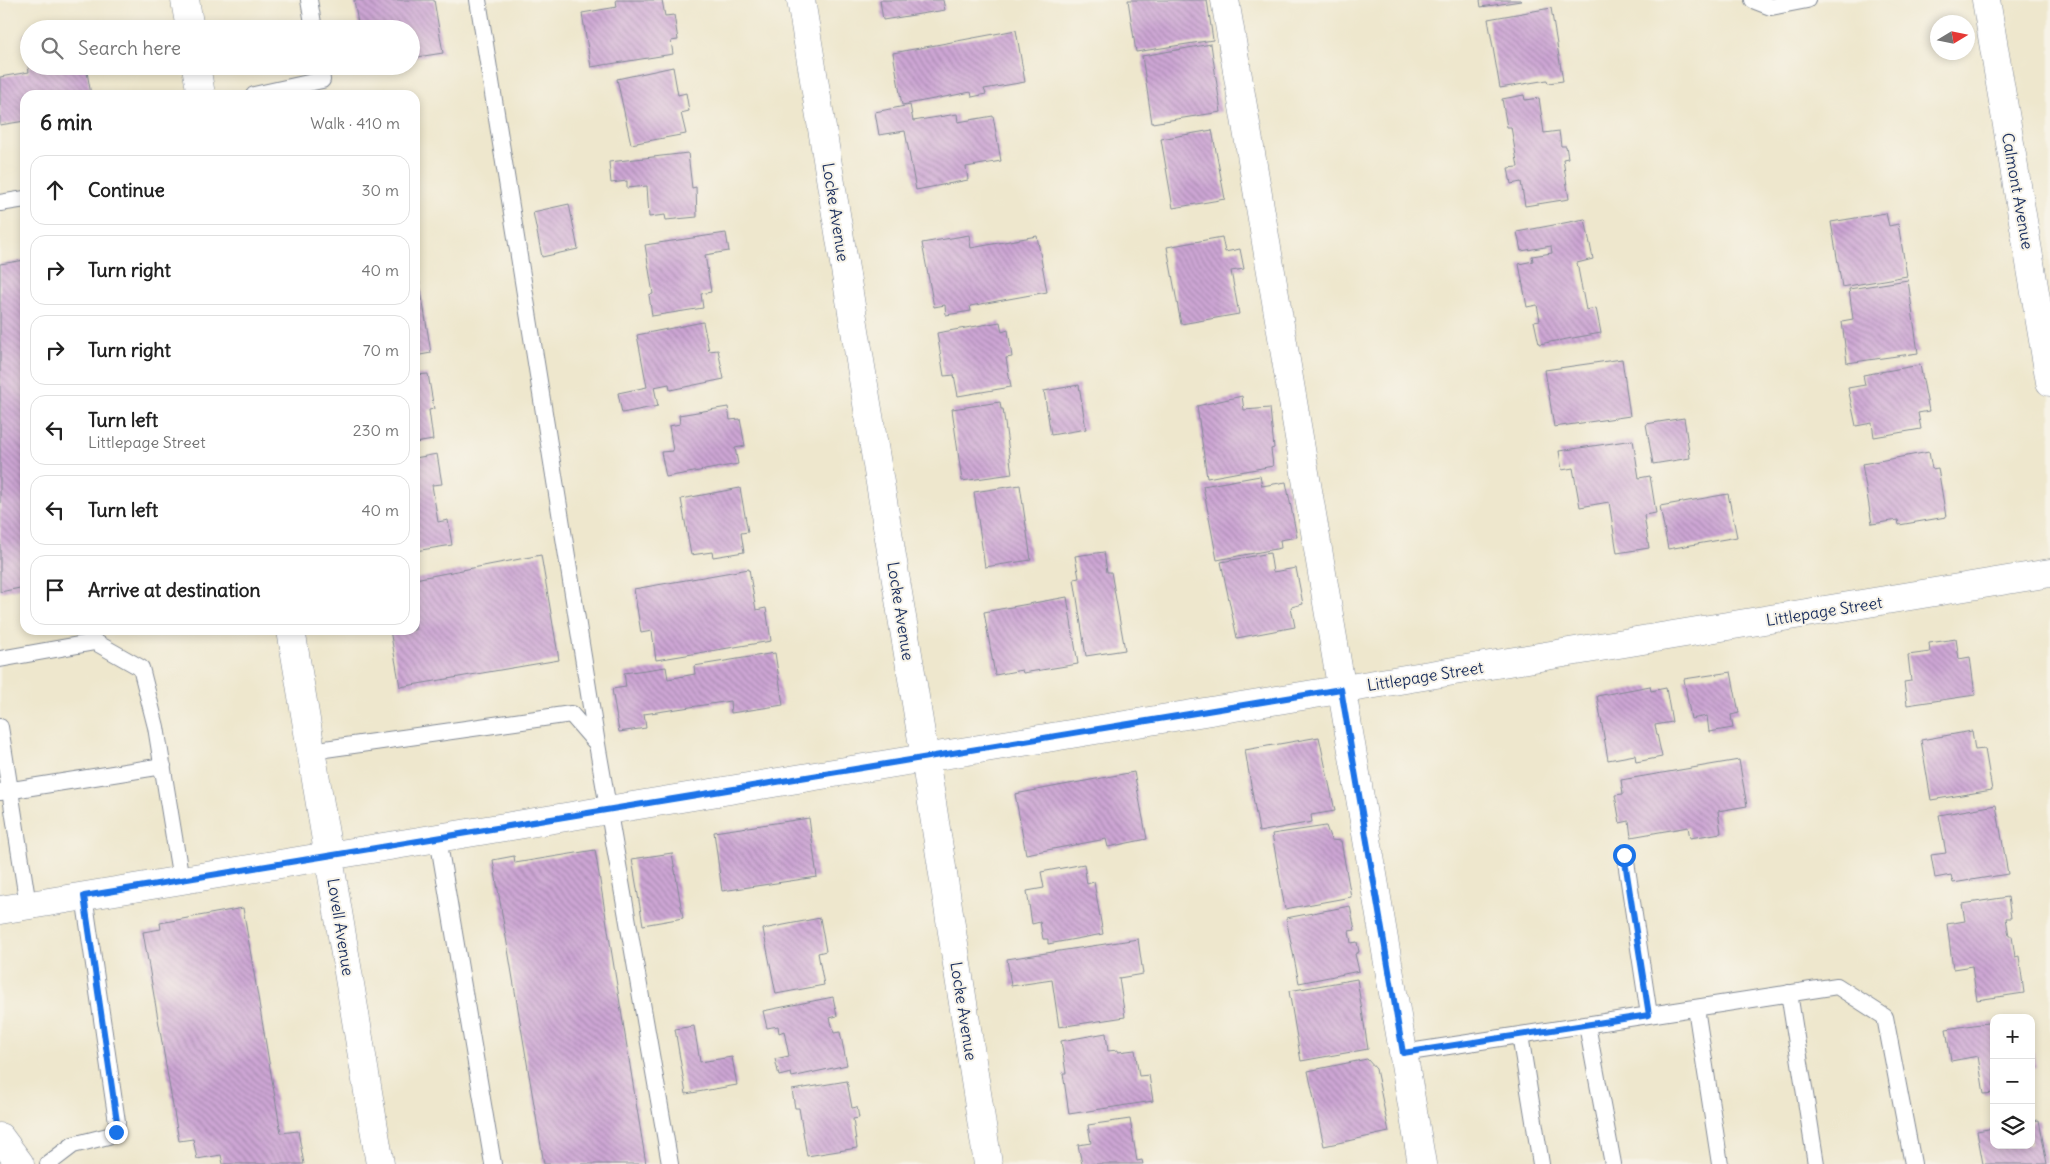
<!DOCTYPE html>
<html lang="en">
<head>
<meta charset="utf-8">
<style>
	:root { --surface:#fff; --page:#f6f6f6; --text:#222; --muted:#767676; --line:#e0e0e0 }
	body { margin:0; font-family:Delius,sans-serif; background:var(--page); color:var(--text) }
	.controls { position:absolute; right:15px; bottom:15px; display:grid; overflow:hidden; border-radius:10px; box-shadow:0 2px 8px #0003 }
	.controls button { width:45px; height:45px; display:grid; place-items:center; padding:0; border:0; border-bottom:1px solid var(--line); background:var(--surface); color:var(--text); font:25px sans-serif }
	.compass { position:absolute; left:1930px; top:15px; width:45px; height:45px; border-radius:50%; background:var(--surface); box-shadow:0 2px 8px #0003; rotate:80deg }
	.stop { position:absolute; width:15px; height:15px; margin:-11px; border:4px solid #1a73e8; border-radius:50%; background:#fff }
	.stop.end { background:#1a73e8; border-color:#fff; box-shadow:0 1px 5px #0008 }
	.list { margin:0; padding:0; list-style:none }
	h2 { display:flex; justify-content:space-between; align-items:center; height:65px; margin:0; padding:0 20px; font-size:21px }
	h2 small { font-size:16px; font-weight:400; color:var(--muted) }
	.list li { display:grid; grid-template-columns:32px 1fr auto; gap:15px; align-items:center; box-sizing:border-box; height:70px; margin:0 10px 10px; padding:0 10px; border:1px solid var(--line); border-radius:15px }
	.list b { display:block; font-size:19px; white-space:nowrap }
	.list p { margin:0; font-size:16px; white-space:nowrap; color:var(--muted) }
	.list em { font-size:16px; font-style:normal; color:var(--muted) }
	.icon { flex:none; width:28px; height:28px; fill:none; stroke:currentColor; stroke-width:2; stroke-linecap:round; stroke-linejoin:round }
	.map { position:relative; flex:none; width:2050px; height:1164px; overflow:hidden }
	.search { position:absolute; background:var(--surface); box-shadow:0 2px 8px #0003; left:20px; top:20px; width:400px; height:55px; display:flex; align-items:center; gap:12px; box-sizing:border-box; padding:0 18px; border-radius:28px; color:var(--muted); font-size:19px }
	.panel { position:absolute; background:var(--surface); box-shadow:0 2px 8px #0003; left:20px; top:90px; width:400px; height:545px; border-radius:15px }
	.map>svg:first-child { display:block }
	.building { fill:url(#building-back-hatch) }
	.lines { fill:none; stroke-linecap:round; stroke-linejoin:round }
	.lane-casing { stroke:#848b96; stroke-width:18 }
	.street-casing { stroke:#848b96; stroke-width:29 }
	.secondary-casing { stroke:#848b96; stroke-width:29 }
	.primary-casing { stroke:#848b96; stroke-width:29 }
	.lane { stroke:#fff; stroke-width:16 }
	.street { stroke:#fff; stroke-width:28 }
	.secondary { stroke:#fff; stroke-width:28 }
	.primary { stroke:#fff; stroke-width:28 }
	.route { stroke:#1a73e8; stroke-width:6 }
	.labels { text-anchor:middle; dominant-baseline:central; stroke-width:4; stroke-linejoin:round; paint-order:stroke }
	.street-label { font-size:16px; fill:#1b2f5e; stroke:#f7f3e8 }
</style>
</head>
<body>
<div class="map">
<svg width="2050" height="1164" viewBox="0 0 2050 1164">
	<defs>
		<pattern id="building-back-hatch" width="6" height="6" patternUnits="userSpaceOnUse" patternTransform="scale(1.25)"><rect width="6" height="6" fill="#cda6d4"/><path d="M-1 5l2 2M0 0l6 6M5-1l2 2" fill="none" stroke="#a688af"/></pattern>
	</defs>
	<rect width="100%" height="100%" fill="#f7f3e8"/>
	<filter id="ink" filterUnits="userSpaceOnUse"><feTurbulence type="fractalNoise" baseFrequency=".02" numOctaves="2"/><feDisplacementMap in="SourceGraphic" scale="10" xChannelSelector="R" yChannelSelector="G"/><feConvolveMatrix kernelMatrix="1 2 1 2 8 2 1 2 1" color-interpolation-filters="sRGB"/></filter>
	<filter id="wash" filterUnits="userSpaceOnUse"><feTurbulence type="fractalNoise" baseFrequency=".0096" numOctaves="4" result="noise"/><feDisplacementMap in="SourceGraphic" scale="20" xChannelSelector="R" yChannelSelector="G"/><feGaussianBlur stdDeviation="1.12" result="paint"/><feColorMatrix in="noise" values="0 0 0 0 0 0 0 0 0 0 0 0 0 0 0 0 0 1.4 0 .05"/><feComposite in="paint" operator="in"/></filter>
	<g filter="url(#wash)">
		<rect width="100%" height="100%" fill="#eee7cd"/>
		<g id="blocks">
			<!-- building -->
			<path class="building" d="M354 0H434L443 53 411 58V29H359Z
				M616 0H662L665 16 674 15 678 40 671 41 673 54 591 67 582 13 617 7Z
				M880 0H943L945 10 883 20Z
				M1128 0H1207L1213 40 1136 52Z
				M1480 0H1520L1521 1 1481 7Z
				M1551 8 1563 81 1548 83 1547 80 1500 88 1488 19Z
				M1016 30 1025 82 984 89 986 94 972 97 971 92 902 105 893 53Z
				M29 34V64H28L23 35Z
				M1211 44 1221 112 1152 123 1142 56Z
				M28 66H86L91 95H25V121L0 125V77L29 72Z
				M673 67 678 95 686 93 689 111 681 113 686 134 631 144 617 79Z
				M1524 95 1525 100 1539 98 1544 133 1559 131 1561 146H1566L1568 158 1563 159 1569 199 1525 206 1521 182 1511 184 1508 168 1518 167 1511 127H1507L1502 99Z
				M910 105 913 121 957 114 958 122 993 116 1001 161 966 167 968 180 916 190 905 131 879 135 875 112Z
				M1212 130 1225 199 1173 208 1161 139Z
				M688 153 692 188 696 187 697 217 666 220 665 215 649 217 647 186 627 188V181L611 183 609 162Z
				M569 204 578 249 542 257 533 212Z
				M1886 213 1889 226 1898 224 1907 276 1842 287 1831 222Z
				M1585 219 1593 259 1577 263 1586 310 1596 308 1601 333 1539 344 1534 321 1540 320 1537 305 1527 307 1519 264 1533 261 1532 256 1552 253 1551 246 1521 251 1517 232Z
				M726 233 729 251 705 255 711 292 701 294 703 308 652 316 649 295 653 294 645 245Z
				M969 235 971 248 1037 236 1047 292 970 306 971 311 946 315 945 305 934 307 922 243Z
				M1222 237 1225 252 1240 249 1244 269 1231 271 1239 314 1181 324 1167 247Z
				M25 260V587L0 592V264Z
				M415 278H419L431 353 415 356Z
				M1908 280 1918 353 1847 363 1842 321 1853 319 1849 289Z
				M703 322 709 351 718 350 724 379 670 390 669 384 654 387 658 406 622 413 618 393 647 387 637 335Z
				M1000 322 1002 332 1008 330 1012 357 1006 358 1011 387 958 396 954 375 944 376 937 333Z
				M1622 359 1630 416 1554 427 1545 370Z
				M1920 365 1929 411 1918 413 1921 429 1874 437 1872 423 1856 426 1848 388 1865 385 1863 375Z
				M428 374 434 409 429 410 433 440 415 443V375Z
				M1079 385 1086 429 1051 435 1044 391Z
				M1242 396 1244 410 1270 408 1274 448 1271 449 1273 466 1207 478 1197 406Z
				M1000 402 1001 409H1003L1012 474 962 481 952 409Z
				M728 407 730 420 740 419 745 446 735 448 738 464 666 477 661 452 673 451 669 426 680 424 679 415Z
				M1684 418 1690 458 1653 464 1646 424Z
				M1633 440 1639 478 1650 476 1656 513 1644 515 1649 548 1617 553 1609 502 1580 507 1573 468 1562 470 1559 451Z
				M1929 452 1932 469 1938 468 1946 517 1899 525 1898 520 1872 524 1862 464Z
				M437 454 442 484 432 485 438 522 448 520 452 545 415 551V458Z
				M1260 476 1262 486 1286 482 1297 537 1280 540 1281 548 1217 560 1203 486Z
				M1020 485 1031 560 985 567 974 492Z
				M740 488 748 532 741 533 744 552 713 557 712 552 691 555 681 499Z
				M1728 494 1737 537 1668 549 1660 506Z
				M1104 552 1107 572H1111L1125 650 1086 656 1074 579 1079 578 1075 556Z
				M1270 553 1273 572 1296 568 1303 604 1291 607 1295 627 1237 638 1221 562Z
				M541 555 559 660 400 687 390 630H415V579Z
				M749 569 756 610 766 608 771 641 656 660 652 631 641 633 634 589Z
				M1067 597 1078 664 1023 673 1022 670 995 675 984 612Z
				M1956 639 1959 659 1970 657 1975 695 1907 705 1904 682 1911 681 1908 655 1930 652 1929 643Z
				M775 653 783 705 731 713 730 701 644 714 646 728 619 732 612 689 626 687 624 673 666 667 668 679 695 674 694 666Z
				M1731 672 1739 713 1731 715 1733 728 1709 732 1707 716 1691 719 1684 679Z
				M1650 686 1651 691 1666 688 1672 722 1655 725 1662 757 1636 762 1635 755 1608 760 1597 696Z
				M1972 731 1975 750 1985 749 1992 790 1931 800 1921 740Z
				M1319 737 1335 811 1311 815 1312 822 1259 832 1245 750Z
				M1739 760 1747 806 1718 811 1721 833 1690 838 1688 827 1631 837 1629 821 1620 823 1615 795 1623 794 1621 780Z
				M1134 772 1147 839 1108 847 1106 839 1026 854 1015 794Z
				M1996 805 2008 874 1953 883 1951 875 1935 878 1931 855 1946 853 1939 815Z
				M809 818 817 877 722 891 714 832Z
				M1326 826 1331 840 1341 841 1351 897 1285 909 1272 834Z
				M595 850 646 1164H544L493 860 514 856 515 863Z
				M672 853 683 918 643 925 632 859Z
				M1084 864 1087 884 1094 882 1103 934 1048 944V939H1043L1040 922 1032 924 1027 891 1044 888 1041 872Z
				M2008 897 2011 918H2006L2009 936H2012L2015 957 2019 956 2024 993 1977 1000 1972 966 1953 969 1947 924 1965 921 1962 904Z
				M1350 906 1355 930 1349 931 1351 943 1357 942 1359 952 1355 954 1359 971 1299 983 1286 918Z
				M243 908 281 1133 298 1131 304 1164H223L221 1155 197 1159 193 1139 179 1141 143 932 161 929 160 923Z
				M820 918 826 951 818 953 824 985 776 994 763 929Z
				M1138 939 1143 974 1119 978 1125 1017 1059 1027 1052 980 1011 986 1007 959Z
				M1357 979 1368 1049 1301 1061 1289 991Z
				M833 997 837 1016 830 1018 834 1033 840 1032 847 1065 792 1077 791 1073 779 1076 775 1059 789 1056 784 1031 779 1033 778 1026 767 1028 763 1011Z
				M1994 1022V1093L1984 1094 1978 1056 1951 1061 1946 1029Z
				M694 1026 700 1062 732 1057 737 1085 686 1094 675 1029Z
				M1106 1033 1108 1051 1118 1050V1052L1135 1050 1139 1076 1149 1075 1153 1101 1069 1114 1063 1073H1066L1061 1041Z
				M2031 1041 2036 1068 2031 1069Z
				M1367 1059 1376 1069 1389 1132 1324 1146 1308 1071Z
				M847 1081 852 1108 857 1107 859 1118 853 1119 857 1148 807 1156 799 1108H795L792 1090Z
				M1130 1119 1137 1161 1142 1160 1143 1164H1082L1078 1145 1091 1143 1088 1125Z
				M2039 1120 2047 1164H1983L1977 1131 1994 1128V1145H2031V1121Z"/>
		</g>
	</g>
	<g filter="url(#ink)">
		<use href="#blocks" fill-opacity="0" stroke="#848b96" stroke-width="1"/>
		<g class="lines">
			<!-- lane casing -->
			<g class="lane-casing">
				<path id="lane" d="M309 0 314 29
					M478 0 597 744
					M1753 0 1771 7 1807 0
					M254 95 322 80 320 66
					M0 203 25 199
					M0 659 95 642 141 668 156 727 181 880
					M0 727 28 905
					M311 751 571 714 597 744 670 1164
					M0 792 163 766
					M438 838 493 1164
					M1625 855 1649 1015
					M1789 993 1816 1164
					M1696 1008 1720 1164
					M1587 1025 1613 1164
					M1520 1035 1541 1164
					M1403 1053 1837 986 1885 1017 1913 1164
					M48 1164 73 1145 108 1136 116 1132 117 1122 84 896"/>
			</g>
			<!-- street casing -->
			<g class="street-casing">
				<path id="street" d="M185 0 190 29
					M801 0 925 758 988 1164
					M1225 0 1422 1164
					M196 66 201 95
					M291 630 380 1164
					M0 910 2050 573"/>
			</g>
			<!-- secondary casing -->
			<g class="secondary-casing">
				<path id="secondary" d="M1986 0 2050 382"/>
			</g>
			<!-- primary casing -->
			<g class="primary-casing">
				<path id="primary" d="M0 1137 20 1164"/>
			</g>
			<!-- lane -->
			<use href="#lane" class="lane"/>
			<!-- street -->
			<use href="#street" class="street"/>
			<!-- secondary -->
			<use href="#secondary" class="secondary"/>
			<!-- primary -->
			<use href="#primary" class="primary"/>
		</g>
	</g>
	<g class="lines" filter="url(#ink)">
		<!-- route -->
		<path class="route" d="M116 1132 117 1122 84 896 1341 689 1403 1053 1649 1015 1624 855"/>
	</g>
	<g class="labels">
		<!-- street labels -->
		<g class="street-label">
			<text transform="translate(2018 191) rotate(80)">Calmont Avenue</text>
			<text transform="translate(836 212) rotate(81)">Locke Avenue</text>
			<text transform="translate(901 611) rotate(81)">Locke Avenue</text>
			<text transform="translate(1824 611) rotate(-9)">Littlepage Street</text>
			<text transform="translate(1425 676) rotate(-9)">Littlepage Street</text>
			<text transform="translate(341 927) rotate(81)">Lovell Avenue</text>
			<text transform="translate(964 1011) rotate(81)">Locke Avenue</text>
		</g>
	</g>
</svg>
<div class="controls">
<button>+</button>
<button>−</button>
<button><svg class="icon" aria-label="layers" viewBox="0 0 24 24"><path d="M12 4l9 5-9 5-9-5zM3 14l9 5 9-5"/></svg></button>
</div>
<svg class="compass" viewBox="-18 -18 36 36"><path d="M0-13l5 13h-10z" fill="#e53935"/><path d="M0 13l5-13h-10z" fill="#767676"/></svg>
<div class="stop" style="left:1624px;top:855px"></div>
<div class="stop end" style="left:116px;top:1132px"></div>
<div class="search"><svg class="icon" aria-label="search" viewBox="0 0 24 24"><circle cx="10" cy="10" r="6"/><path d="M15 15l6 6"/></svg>Search here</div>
<section class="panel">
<h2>6 min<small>Walk · 410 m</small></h2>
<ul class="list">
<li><svg class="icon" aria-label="ahead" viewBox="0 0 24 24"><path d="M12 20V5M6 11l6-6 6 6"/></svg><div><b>Continue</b></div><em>30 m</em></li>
<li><svg class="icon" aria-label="right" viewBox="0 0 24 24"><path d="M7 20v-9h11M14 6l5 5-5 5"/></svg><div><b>Turn right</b></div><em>40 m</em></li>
<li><svg class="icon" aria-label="right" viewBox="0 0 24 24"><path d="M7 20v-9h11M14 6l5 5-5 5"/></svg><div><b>Turn right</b></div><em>70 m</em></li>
<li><svg class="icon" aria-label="left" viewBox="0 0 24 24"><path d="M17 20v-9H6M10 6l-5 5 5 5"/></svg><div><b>Turn left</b><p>Littlepage Street</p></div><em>230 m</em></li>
<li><svg class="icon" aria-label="left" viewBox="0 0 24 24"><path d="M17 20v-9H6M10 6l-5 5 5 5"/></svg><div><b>Turn left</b></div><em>40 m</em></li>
<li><svg class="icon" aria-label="arrive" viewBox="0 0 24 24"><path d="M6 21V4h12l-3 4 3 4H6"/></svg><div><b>Arrive at destination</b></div></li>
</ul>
</section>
</div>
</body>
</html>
